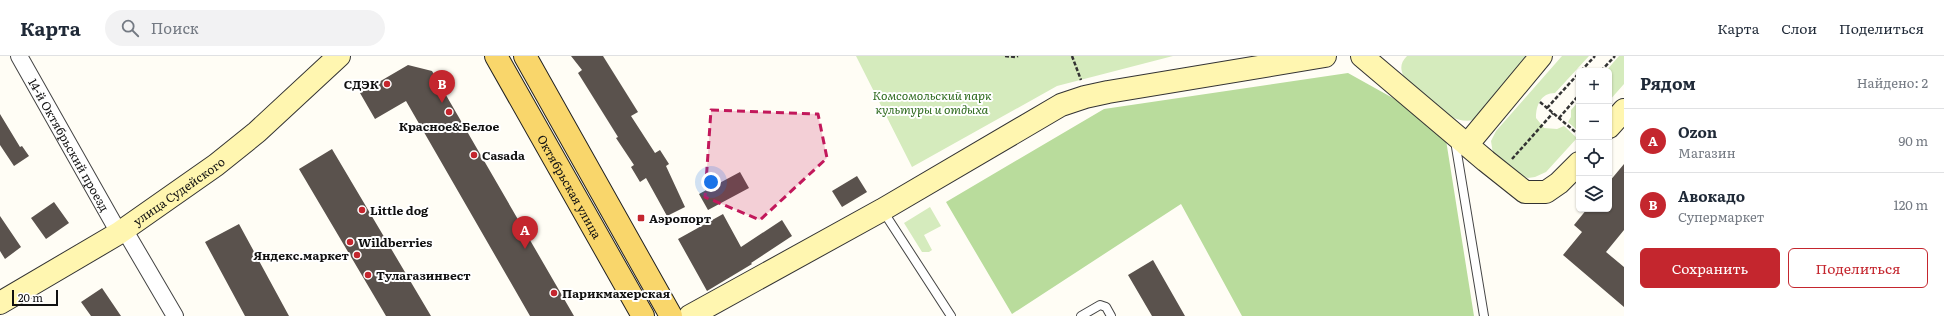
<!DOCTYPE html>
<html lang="ru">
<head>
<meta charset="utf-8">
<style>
	:root { --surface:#fff; --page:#f2f2f3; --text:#1f2937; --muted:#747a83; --line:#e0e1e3; --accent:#c4262e }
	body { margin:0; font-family:Literata,serif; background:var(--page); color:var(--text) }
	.controls { position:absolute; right:12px; top:12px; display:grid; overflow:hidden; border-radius:6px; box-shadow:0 1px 3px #0004 }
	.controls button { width:36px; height:36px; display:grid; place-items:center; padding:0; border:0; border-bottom:1px solid var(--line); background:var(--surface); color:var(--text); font:20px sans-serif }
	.scale { position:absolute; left:12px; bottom:10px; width:46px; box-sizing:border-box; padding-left:4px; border:2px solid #111; border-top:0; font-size:11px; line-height:14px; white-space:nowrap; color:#111; -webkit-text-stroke:3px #fff; paint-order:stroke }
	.you { position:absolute; left:711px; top:126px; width:14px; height:14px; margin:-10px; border:3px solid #fff; border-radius:50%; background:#1a73e8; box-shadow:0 0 0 6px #1a73e833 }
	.badge { display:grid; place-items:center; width:26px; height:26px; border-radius:50%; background:var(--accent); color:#fff; font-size:13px; font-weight:700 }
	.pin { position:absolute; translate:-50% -33px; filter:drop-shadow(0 1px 2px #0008) }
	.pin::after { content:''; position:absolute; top:21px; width:14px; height:12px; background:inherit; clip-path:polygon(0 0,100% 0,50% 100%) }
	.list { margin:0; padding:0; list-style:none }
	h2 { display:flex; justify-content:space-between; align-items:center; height:52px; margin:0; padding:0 16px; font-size:17px }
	h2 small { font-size:13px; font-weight:400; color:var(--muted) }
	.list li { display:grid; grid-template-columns:26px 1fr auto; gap:12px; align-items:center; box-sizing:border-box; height:64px; padding:0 16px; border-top:1px solid var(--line) }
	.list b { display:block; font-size:15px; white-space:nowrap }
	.list p { margin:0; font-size:13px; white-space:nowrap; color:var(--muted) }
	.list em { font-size:13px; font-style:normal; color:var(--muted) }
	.actions { display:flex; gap:8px; padding:12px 16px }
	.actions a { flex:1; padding:9px 0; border:1px solid var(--accent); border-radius:6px; text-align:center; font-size:14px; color:var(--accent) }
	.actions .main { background:var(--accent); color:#fff }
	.icon { flex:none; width:22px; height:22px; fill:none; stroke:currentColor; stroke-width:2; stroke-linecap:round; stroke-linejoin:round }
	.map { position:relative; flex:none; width:1624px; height:260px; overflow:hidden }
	header { display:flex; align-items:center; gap:24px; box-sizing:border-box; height:56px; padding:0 20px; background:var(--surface); border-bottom:1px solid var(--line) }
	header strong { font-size:19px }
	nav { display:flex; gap:22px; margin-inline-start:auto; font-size:14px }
	.search { width:280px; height:36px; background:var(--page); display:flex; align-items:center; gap:10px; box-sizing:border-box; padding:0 14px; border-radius:22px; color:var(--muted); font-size:15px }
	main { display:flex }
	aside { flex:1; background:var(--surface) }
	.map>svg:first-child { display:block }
	.green { fill:#d5ebbd }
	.forest { fill:#b9dc9c }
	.building { fill:#5a524d }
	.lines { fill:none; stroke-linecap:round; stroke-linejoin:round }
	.lane-casing { stroke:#444; stroke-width:10 }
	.street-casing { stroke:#444; stroke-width:18 }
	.secondary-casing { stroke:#333; stroke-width:24 }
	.primary-casing { stroke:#222; stroke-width:24 }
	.path { stroke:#333; stroke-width:2.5; stroke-dasharray:4 2; stroke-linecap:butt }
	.lane { stroke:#fff; stroke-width:8 }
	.street { stroke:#fff; stroke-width:16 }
	.secondary { stroke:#fff6b0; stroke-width:22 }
	.primary { stroke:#f9d66b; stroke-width:22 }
	.marked { fill:#c2185b; fill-opacity:0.2; stroke:#c2185b; stroke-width:3; stroke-dasharray:8 5; stroke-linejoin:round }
	.poi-dot { fill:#c4262e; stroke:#fff; stroke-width:1.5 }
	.labels { text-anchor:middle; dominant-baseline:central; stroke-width:4; stroke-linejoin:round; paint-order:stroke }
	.poi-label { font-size:12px; font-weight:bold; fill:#111; stroke:#fff; text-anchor:start }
	.park-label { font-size:12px; font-style:italic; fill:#2f6b1f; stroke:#fff }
	.street-label { font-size:12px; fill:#111; stroke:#fff }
</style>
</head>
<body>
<header>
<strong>Карта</strong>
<div class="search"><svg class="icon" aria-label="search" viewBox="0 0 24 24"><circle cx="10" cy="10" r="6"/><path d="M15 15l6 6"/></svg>Поиск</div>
<nav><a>Карта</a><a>Слои</a><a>Поделиться</a></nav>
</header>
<main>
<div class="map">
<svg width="1624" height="260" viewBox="0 0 1624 260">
	<rect width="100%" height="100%" fill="#fffdf5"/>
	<!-- green -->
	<path class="green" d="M856 0H1173L1057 30 912 111Z
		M1407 0H1533L1474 64C1465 66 1458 64 1449 60L1404 21C1400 13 1400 7 1407 0Z
		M1562 0H1589L1555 37C1541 37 1536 49 1536 62L1544 72 1557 73 1564 70 1577 82 1546 116 1535 121 1528 122 1522 120 1493 98 1491 85 1496 75Z
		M1619 0H1624V28L1609 45V15H1606Z
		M1579 45V76L1568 66 1571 61V54Z
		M930 151 941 170 924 179 932 194 929 196H922L904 167Z"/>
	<!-- forest -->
	<path class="forest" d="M1348 17 1400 46 1446 84 1474 260H1242L1181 148 1012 258 946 146 1104 53Z"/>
	<!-- building -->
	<path class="building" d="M571 0H603L638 56 631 60 655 97 660 94 669 108 666 110 685 151 667 160 646 122 640 126 631 111 634 109 616 82 618 81 578 17 582 14Z
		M408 9 432 15 574 260H530L406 45 375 63 360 37Z
		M0 58 20 91 22 90 29 100 14 110 0 89Z
		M332 93 431 260H386L299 113Z
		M1624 108V174L1606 196 1624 211V251L1563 199 1582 176 1574 169 1587 153H1609V126Z
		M740 116 749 132 708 154 699 138Z
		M857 120 867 136 842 151 832 135Z
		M54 146 69 167 46 183 31 162Z
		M723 158 741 191 782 164 792 180 751 207 752 208 707 235 678 183Z
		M0 160 21 191 5 203 0 195Z
		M239 168 289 260H245L205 186Z
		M1153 204 1185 260H1152L1128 219Z
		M102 232 121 260H91L81 246Z"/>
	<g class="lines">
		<!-- lane casing -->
		<g class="lane-casing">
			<path id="lane" d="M1455 85 1484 260
				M883 155 951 260
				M1081 260 1100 249 1106 251 1111 260"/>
		</g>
		<!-- street casing -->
		<g class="street-casing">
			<g id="street">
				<path id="s1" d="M19 0 119 177"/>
				<path d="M124 173 175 260"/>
			</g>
		</g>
		<!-- secondary casing -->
		<g class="secondary-casing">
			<g id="secondary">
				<path d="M1362 0 1486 105 1525 136H1546L1559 127 1579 107"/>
				<path d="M1609 71 1624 54"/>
				<path d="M1467 89 1541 0"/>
				<path id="s2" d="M0 247 119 177 216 109 257 76 339 0"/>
				<path d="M690 260 882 154 1061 49 1085 41 1108 36 1325 0"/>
			</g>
		</g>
		<!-- primary casing -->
		<g class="primary-casing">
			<g id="primary">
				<path id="s3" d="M496 0 643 260"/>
				<path d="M525 0 671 260"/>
			</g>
		</g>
		<!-- path -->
		<path class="path" d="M1005 0 1015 1 1018 0
			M1072 0 1081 24
			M1581 15 1595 0
			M1601 15 1615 0
			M1540 46 1579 79
			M1547 52 1579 17
			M1559 62 1579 39
			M1512 103 1553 57"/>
		<!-- lane -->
		<use href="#lane" class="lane"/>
		<!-- street -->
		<use href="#street" class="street"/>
		<!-- secondary -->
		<use href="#secondary" class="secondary"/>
		<!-- primary -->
		<use href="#primary" class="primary"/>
	</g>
	<!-- marked area -->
	<path class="marked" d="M711 54 818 58 827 102 760 164 705 141Z"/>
	<!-- markers -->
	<g class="poi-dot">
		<circle cx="387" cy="28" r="4"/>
		<circle cx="449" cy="56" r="4"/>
		<circle cx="474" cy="99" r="4"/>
		<circle cx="362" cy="154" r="4"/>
		<rect x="637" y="158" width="8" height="8" rx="2"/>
		<circle cx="350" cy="186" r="4"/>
		<circle cx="357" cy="199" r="4"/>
		<circle cx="368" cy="219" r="4"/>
		<circle cx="554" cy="237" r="4"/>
	</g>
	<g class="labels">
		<!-- poi labels -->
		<g class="poi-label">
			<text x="379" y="28" text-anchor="end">СДЭК</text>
			<text x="449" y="70" text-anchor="middle">Красное&amp;Белое</text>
			<text x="482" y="99">Casada</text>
			<text x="370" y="154">Little dog</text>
			<text x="649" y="162">Аэропорт</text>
			<text x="358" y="186">Wildberries</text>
			<text x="349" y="199" text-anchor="end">Яндекс.маркет</text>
			<text x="376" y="219">Тулагазинвест</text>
			<text x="562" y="237">Парикмахерская</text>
		</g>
		<!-- park labels -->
		<g class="park-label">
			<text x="932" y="39">Комсомольский парк<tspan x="932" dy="14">культуры и отдыха</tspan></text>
		</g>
		<!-- street labels -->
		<g class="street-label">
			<text stroke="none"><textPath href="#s1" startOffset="102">14-й Октябрьский проезд</textPath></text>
			<text stroke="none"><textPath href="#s3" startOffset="150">Октябрьская улица</textPath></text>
			<text stroke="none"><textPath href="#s2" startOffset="211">улица Судейского</textPath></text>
		</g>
	</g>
</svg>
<div class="controls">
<button>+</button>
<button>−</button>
<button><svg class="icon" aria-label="locate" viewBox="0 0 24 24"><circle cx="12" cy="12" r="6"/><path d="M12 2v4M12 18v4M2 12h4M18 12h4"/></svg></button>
<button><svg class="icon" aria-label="layers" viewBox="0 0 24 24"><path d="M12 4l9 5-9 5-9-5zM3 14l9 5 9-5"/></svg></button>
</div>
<div class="scale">20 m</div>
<div class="you"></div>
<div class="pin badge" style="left:525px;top:193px">A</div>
<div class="pin badge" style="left:442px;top:47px">B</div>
</div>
<aside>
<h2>Рядом<small>Найдено: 2</small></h2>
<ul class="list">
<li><span class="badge">A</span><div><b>Ozon</b><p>Магазин</p></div><em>90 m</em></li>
<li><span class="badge">B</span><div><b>Авокадо</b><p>Супермаркет</p></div><em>120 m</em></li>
</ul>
<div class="actions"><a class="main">Сохранить</a><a>Поделиться</a></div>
</aside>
</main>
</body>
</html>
